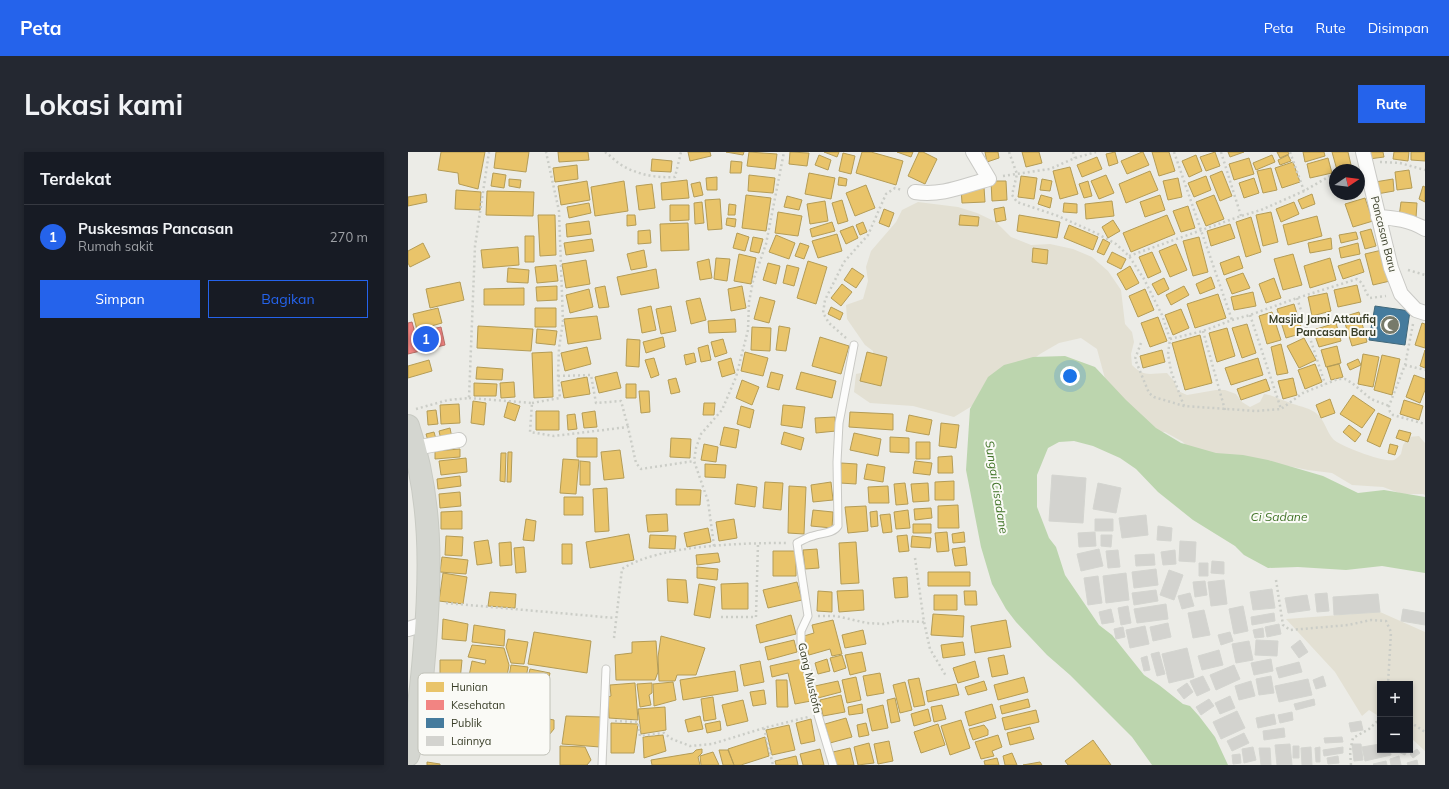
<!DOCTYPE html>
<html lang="id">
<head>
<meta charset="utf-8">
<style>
	:root { --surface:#171b24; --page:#242831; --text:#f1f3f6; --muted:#9ea1a6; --line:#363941; --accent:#2563eb }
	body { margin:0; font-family:Mulish,sans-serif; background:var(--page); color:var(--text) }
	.controls { position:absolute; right:12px; bottom:12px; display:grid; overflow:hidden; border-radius:0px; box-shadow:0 2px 6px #0003 }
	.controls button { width:36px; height:36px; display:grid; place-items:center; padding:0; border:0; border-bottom:1px solid var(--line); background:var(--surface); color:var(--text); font:20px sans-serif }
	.compass { position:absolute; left:921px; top:12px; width:36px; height:36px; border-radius:50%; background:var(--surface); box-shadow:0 2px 6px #0003; rotate:77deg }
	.you { position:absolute; left:662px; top:224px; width:14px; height:14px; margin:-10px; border:3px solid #fff; border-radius:50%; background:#1a73e8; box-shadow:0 0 0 6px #1a73e833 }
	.badge { display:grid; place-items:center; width:26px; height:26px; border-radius:50%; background:var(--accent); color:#fff; font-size:13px; font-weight:700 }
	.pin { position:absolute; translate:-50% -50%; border:2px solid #fff; box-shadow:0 1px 4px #0006 }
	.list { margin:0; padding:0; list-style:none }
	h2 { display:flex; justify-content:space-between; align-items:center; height:52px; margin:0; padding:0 16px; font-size:17px }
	h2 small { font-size:13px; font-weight:400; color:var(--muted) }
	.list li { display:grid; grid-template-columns:26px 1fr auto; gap:12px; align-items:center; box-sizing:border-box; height:64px; padding:0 16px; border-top:1px solid var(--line) }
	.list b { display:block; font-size:15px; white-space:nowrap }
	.list p { margin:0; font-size:13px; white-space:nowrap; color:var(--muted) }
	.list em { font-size:13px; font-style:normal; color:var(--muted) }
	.actions { display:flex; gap:8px; padding:12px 16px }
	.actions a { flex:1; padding:9px 0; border:1px solid var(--accent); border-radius:0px; text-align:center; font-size:14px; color:var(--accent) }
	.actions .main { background:var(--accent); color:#fff }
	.map { position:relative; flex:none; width:1017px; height:613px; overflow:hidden; border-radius:0px }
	header { display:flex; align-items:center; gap:24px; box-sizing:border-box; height:56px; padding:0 20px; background:var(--accent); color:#fff }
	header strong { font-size:19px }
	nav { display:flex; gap:22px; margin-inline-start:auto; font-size:14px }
	.intro { display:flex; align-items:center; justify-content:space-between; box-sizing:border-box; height:96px; padding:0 24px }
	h1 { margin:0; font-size:28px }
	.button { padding:10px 18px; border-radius:0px; background:var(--accent); color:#fff; font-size:14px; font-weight:700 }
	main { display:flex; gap:24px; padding:0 24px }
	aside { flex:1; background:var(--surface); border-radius:0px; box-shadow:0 2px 6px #0003 }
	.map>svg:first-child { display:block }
	.green { fill:#e3e0d3 }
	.water { fill:#bcd5ae }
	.homes { fill:#e9c46a; stroke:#b49c56 }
	.health { fill:#f28482; stroke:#ba6f67 }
	.public { fill:#457b9d; stroke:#41687a }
	.building { fill:#d3d3cf; stroke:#d4d5d0 }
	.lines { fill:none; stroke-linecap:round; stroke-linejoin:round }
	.lane-casing { stroke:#c9c9c5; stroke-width:9 }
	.street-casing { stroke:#c9c9c5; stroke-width:16 }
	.primary-casing { stroke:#c8cac3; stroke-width:24 }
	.path { stroke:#cbcdc7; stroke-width:2.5; stroke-dasharray:2 3; stroke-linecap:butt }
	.lane { stroke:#fcfcfb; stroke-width:7 }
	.street { stroke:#fcfcfb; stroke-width:14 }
	.primary { stroke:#d4d6d0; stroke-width:22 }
	.labels { text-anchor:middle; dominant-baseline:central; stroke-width:4; stroke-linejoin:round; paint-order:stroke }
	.street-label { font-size:11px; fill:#383d27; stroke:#fafaf6 }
	.poi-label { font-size:11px; font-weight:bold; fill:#383d27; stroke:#fafaf6; text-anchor:end }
	.water-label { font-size:12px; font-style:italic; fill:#407327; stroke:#fafaf6 }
	.key { fill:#fafaf6; stroke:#c0c1b8; stroke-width:1 }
	.key-label { font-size:11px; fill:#383d27 }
</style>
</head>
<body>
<header>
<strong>Peta</strong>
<nav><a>Peta</a><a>Rute</a><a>Disimpan</a></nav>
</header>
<div class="intro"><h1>Lokasi kami</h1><a class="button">Rute</a></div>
<main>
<aside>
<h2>Terdekat<small></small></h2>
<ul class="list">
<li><span class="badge">1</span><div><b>Puskesmas Pancasan</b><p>Rumah sakit</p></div><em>270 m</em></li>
</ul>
<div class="actions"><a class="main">Simpan</a><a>Bagikan</a></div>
</aside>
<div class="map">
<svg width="1017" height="613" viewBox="0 0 1017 613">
	<rect width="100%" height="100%" fill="#ecece7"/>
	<!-- green -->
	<path class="green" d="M510 50 550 55 569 61 588 70 603 85 623 93 642 92 665 97 684 105 700 119 713 138 717 172 724 180 726 190 723 202 724 213C737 226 742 221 759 221L766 229 770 239 779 243 808 238H817L828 242 834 250 842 255 852 250 856 242C865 243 871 247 880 250 889 254 900 255 908 261 917 268 918 279 925 287 931 294 977 311 986 308 988 307 991 304 993 302L995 293 1001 285 1011 284 1017 291V343L1015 342H994L975 335 944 333 924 321 900 318 880 314H827L788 306 775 290 757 280 736 279 699 234 689 197 673 186 651 191 632 202 564 254 546 265 505 254 462 251 446 240 448 222 467 218 465 199 457 193 439 167 438 153 455 147 460 129 458 115 463 99 488 70 494 58Z
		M972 460 1017 480V599L1002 585V532H972V565L961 558 954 564 927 520 878 467Z"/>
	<!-- water -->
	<path class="water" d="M657 204 687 215 718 248 748 276 773 291 808 301 835 303 860 308 915 324 950 341 976 338 1017 345V421L974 414 938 418 890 415 860 416 836 403 827 394 785 368 750 340 728 317 712 306 685 294 666 289 651 290 640 296 629 323V355L641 386 648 395 657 423 691 473 704 483 736 523 751 533 775 552 782 554 791 564 807 585 820 613H744L724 585 662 523 639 503 608 470 598 457 584 432 573 395 558 318 562 257 580 225 596 213 625 205Z"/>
	<!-- homes -->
	<path class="homes" d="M33 0H77L70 37 51 32 50 21 30 18Z
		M88 0H121L118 20 86 16Z
		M150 0H180L181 8 151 10Z
		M280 0H302L303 4 282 9Z
		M318 0H336L335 3Z
		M341 0 369 2 367 17 339 14Z
		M382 0 401 1 399 14 381 12Z
		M416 0H431L429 5Z
		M454 0H463L495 9 488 33 448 21Z
		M489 0H505L503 5Z
		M511 0H515L529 7 517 32 500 24Z
		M577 0H590L591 6 579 10Z
		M614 0H631L634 11 618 15Z
		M707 0 710 11 701 14 698 2Z
		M734 0H735L741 13 719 22 713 9Z
		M744 0H761L767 19 751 24Z
		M807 0 812 14 798 19 792 5Z
		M820 0H836L822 5Z
		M869 0H880L881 2 872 6Z
		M895 0H916L917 4 897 10Z
		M924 0H940L943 13 929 18Z
		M960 0H975L976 5 961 7Z
		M986 0H1001L1000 9 985 7Z
		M1003 0H1017V9L1003 8Z
		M435 1 447 4 443 22 431 19Z
		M411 3 423 8 420 18 407 13Z
		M788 3 794 19 781 25 774 9Z
		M864 3 867 10 848 18 845 11Z
		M880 3 883 9 872 13 870 8Z
		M689 5 694 17 674 25 669 13Z
		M841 6 846 22 826 28 821 12Z
		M920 6 924 21 902 26 899 12Z
		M244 7 264 9 263 20 243 19Z
		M323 9 334 10 333 21H322Z
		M885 10 892 30 874 36 867 16Z
		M169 13 170 27 147 30 145 16Z
		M662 15 670 42 652 47 645 19Z
		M863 16 869 38 855 41 849 19Z
		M1001 18 1004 36 989 38 987 20Z
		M742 19 750 38 718 51 711 32Z
		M814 19 824 44 812 49 802 24Z
		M85 21 98 23 96 36 83 34Z
		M401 21 427 26 423 47 397 42Z
		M341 23 367 26 365 41 340 39Z
		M698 23 706 41 691 47 683 29Z
		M613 24 629 26 626 47 610 45Z
		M798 24 803 38 786 45 780 31Z
		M309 25V38H299L298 26Z
		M431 25 439 27 438 34 430 33Z
		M770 26 774 45 760 48 755 29Z
		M846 26 851 41 836 46 831 31Z
		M101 27 113 28 112 36 101 34Z
		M634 27 644 29 642 39 632 38Z
		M985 27 986 39 969 42 967 30Z
		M279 28 281 46 254 48 253 31Z
		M179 29 182 48 153 53 150 34Z
		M216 29 220 59 187 64 183 35Z
		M583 29H598L599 48 584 49Z
		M680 29 684 44 676 46 671 32Z
		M292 30 295 43 286 45 283 32Z
		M244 32 247 56 231 58 228 34Z
		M458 33 467 56 447 64 438 41Z
		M1015 34 1017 35V50L1011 47Z
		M576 35 577 50 554 51 553 36Z
		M48 38 73 40 72 58 47 57Z
		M79 39 126 40 125 64 78 63Z
		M18 42 19 50 0 54V45Z
		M904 42 907 52 894 57 890 48Z
		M338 43 363 46 358 79 334 76Z
		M633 43 644 46 642 56 630 52Z
		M752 43 757 58 737 65 732 50Z
		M806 43 816 67 798 74 788 50Z
		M379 44 394 48 391 58 376 55Z
		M957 46 965 69 945 75 937 52Z
		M312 47 314 77 300 78 297 48Z
		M434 48 440 69 430 72 424 51Z
		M417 49 420 69 402 72 399 52Z
		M704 49 706 64 678 67 677 52Z
		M294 50 296 71 287 72 286 51Z
		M886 50 891 62 873 70 868 57Z
		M993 50 1009 51 1008 66 991 65Z
		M181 51 183 61 161 66 159 55Z
		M656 51 669 52V61L655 60Z
		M321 52 328 53 327 63H320Z
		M262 53H281V68L262 69Z
		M780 54 787 76 773 80 765 59Z
		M596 55 598 68 588 70 586 57Z
		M476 57 486 61 481 75 471 71Z
		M370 60 394 64 390 84 367 81Z
		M863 60 870 90 855 94 848 63Z
		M130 63H147L148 103 132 104Z
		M219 63H227L228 73 219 74Z
		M552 63 571 65 570 74 551 73Z
		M611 63 652 70 649 86 609 79Z
		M759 63 767 82 723 100 715 81Z
		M909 64 914 84 880 93 875 73Z
		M843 65 853 100 838 105 828 70Z
		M319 66 328 67 327 75 318 73Z
		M705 68 712 79 700 86 694 75Z
		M181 69 183 82 159 85 158 72Z
		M424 70 427 79 404 85 402 77Z
		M455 70 459 80 452 83 448 73Z
		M280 71 281 98 253 99 252 72Z
		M822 72 827 86 803 94 799 79Z
		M661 73 690 85 685 98 656 86Z
		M445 74 450 86 438 92 432 79Z
		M963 77 968 94 957 97 952 80Z
		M242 78 243 91 230 92V79Z
		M948 80 950 87 933 91 931 83Z
		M329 81 341 85 337 99 325 96Z
		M429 82 434 99 410 106 404 89Z
		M368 83 387 91 381 107 361 100Z
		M117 84H126V110H117Z
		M345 85 355 87 351 101 342 99Z
		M791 85 800 120 785 124 775 89Z
		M923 86 924 97 902 101 900 91Z
		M184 87 186 99 158 103 156 91Z
		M695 87 702 91 696 103 689 100Z
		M15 91 22 105 2 115 0 111V99Z
		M392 91 401 94 396 107 387 104Z
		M950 91 952 102 933 106 931 96Z
		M768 92 779 118 762 125 751 99Z
		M110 95 111 113 75 116 73 98Z
		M625 96 640 98 639 112 624 110Z
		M236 98 239 115 223 118 219 102Z
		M974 98 982 129 965 133 957 102Z
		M704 100 718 107 713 117 699 110Z
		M744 100 753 120 740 126 731 105Z
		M331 102 348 106 343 132 326 129Z
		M885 102 894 133 875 138 866 107Z
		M831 104 835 116 816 123 812 111Z
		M308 106 322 107 319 129 306 127Z
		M922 106 928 128 902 136 896 114Z
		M301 107 304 126 292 128 289 110Z
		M952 107 956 120 935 127 930 114Z
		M178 108 182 132 158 136 154 112Z
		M400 109 419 115 408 152 389 146Z
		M360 111 372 114 368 132 355 128Z
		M148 113 150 129 129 131 127 115Z
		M379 113 391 116 386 134 375 131Z
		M722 114 731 131 718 138 709 122Z
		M100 116 121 118 120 131 99 130Z
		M444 116 456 124 448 136 436 128Z
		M248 117 251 136 213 143 209 125Z
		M835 121 842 136 824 142 818 127Z
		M803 125 807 136 792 142 788 132Z
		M756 126 761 137 750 143 744 132Z
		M866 126 873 146 858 151 851 132Z
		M52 130 56 148 22 156 18 137Z
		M434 132 444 140 433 154 423 146Z
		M949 133 953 150 930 155 926 138Z
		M149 134V148L129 149 128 135Z
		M197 134 201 155 191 156 187 136Z
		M334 134 338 156 323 159 320 137Z
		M776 134 781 143 763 153 758 143Z
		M116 136V153H76V137Z
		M181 137 185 155 162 161 158 143Z
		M737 137 746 158 730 165 721 144Z
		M845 140 848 154 826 158 823 145Z
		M919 141 923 159 904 164 900 145Z
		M810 142 818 166 787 176 779 152Z
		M352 145 367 149 361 171 346 167Z
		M292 146 298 168 283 172 278 149Z
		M886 152 895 181 878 186 869 157Z
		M243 154 248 178 234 181 230 157Z
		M263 154 268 179 253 182 248 157Z
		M423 155 435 161 432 168 420 162Z
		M30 156 34 171 9 178 5 162Z
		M127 156H148V175H127Z
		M773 157 781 176 765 183 757 163Z
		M864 160 873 188 859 192 851 164Z
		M951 160 959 190 944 194 935 165Z
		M189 164 193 187 160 192 156 167Z
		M750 165 759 189 742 195 733 171Z
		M327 167 328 180 301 181 300 169Z
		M928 171 933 189 911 195 905 178Z
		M1014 171 1017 172V196L1007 193Z
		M839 172 848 201 834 206 824 176Z
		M70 174 125 177 123 199 69 196Z
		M371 174 382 176 378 199 368 198Z
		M344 175 363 176 362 199 343 198Z
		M819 176 827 204 809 210 801 181Z
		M129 177 149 179 147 193 128 191Z
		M792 183 804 231 777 238 764 191Z
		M255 185 257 195 238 201 235 190Z
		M412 185 441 194 433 222 404 214Z
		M896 186 908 208 891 216 879 194Z
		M219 187 232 188 231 215 218 214Z
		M315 187 319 201 307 205 303 190Z
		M873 192 880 221 869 223 863 195Z
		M300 193 303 208 293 210 290 196Z
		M929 194 933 211 918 215 913 198Z
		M179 195 183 212 157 219 153 201Z
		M754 198 757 210 735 216 732 204Z
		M1017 198V216L1012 214Z
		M144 200 145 245 126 246 124 201Z
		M337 200 360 206 355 224 333 219Z
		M459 200 479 205 473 234 452 229Z
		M286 201 288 210 278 213 276 203Z
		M955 202 971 205 965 235 950 232Z
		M974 203 992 207 984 243 966 238Z
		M246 206 251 223 243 226 237 208Z
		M323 206 327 221 314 225 310 210Z
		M850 206 855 223 823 233 817 216Z
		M950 207 953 213 942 218 939 212Z
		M21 208 24 219 0 226V214Z
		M907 212 914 230 897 237 890 218Z
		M931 212 935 225 923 228 919 215Z
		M69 215 95 217 94 228 68 227Z
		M209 220 213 236 191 241 187 225Z
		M363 220 375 223 371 238 359 235Z
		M393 220 428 229 424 246 388 237Z
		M1006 223 1017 227V238L1012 251 998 245Z
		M179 225 182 242 156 246 153 230Z
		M268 226 272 240 263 242 260 228Z
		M885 226 889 243 875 247 870 229Z
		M858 227 862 238 833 248 829 237Z
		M334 228 351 235 344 253 328 246Z
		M106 230 107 245 93 246 92 231Z
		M66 231 89 232 88 244H66Z
		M218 232H228V246H218Z
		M231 239H241L242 260 233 261Z
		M945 243 967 258 954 276 932 262Z
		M922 247 927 261 913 266 908 253Z
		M996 248 1015 254 1011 268 992 262Z
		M65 249 78 251 76 273 63 271Z
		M100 250 112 254 107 269 96 265Z
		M296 251H307L306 263H295Z
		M51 252 52 271 33 272 32 253Z
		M375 253 397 255 394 276 373 273Z
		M333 254 346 258 342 276 329 272Z
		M28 258 30 272 20 273 19 259Z
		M128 259H151V278H128Z
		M187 259 189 275 176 276 174 261Z
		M442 260 485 262V278L441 275Z
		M970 261 983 267 972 295 959 289Z
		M167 262 169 277 160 278 159 263Z
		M501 263 524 268 521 283 498 279Z
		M427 265 428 279 408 281 407 266Z
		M533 271 551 273 548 296 531 294Z
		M941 273 953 282 947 290 935 280Z
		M316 275 331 278 328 296 312 293Z
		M42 276 44 286 33 288 31 279Z
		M991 278 1003 281 1000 290 988 286Z
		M26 280 28 287 20 289 18 282Z
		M376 280 396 286 393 298 373 292Z
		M446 281 473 287 470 304 442 298Z
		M482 285 501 286V301L482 300Z
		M169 286H189V305H169Z
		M263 286 283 287 282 306 262 305Z
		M508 290H522V307H508Z
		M296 292 310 295 308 310 293 308Z
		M982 292 990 294 987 303 980 301Z
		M52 297V305L27 307V299Z
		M212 298 216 326 196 328 193 300Z
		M100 300H104L103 330H99Z
		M93 301H98L97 330 92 329Z
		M544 304 545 321H530V305Z
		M58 306 59 320 33 323 31 309Z
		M155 307 171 308 168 342 152 341Z
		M172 309 182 310V333H172Z
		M507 309 524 311 522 323 505 321Z
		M433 311 449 312 448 332 432 331Z
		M297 312 318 313 317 326 297 325Z
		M459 312 477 315 475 330 456 327Z
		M52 324 53 334 30 337 29 327Z
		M546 329V348H527V330Z
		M357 330 375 331 373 358 355 356Z
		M423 330 425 348 405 350 403 333Z
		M497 331 500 352 488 353 486 332Z
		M520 331 521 349 505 350 503 332Z
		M329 332 349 335 347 355 327 352Z
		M381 334 398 335 396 382 380 381Z
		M480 334 481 351H461L460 335Z
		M199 336 201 379 187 380 185 337Z
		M268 337 293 338 292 353H268Z
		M52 340 53 354 32 356 31 342Z
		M156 345H175V363H156Z
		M550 353 551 376H530V354Z
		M458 354 460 379 440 381 437 355Z
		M523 356 524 366 507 368 506 357Z
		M405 358 425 360 424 376 403 374Z
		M500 358 502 376 488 377 486 360Z
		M54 359V377H33V360Z
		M469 359 470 374 463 375 462 360Z
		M259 362 260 379 240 380 238 363Z
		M482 362 484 380 475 381 472 363Z
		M118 367 128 369 126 389 115 388Z
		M326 367 329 386 311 389 308 370Z
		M505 372H523V381H505Z
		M300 376 303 390 279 395 276 381Z
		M539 380 541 399 529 400 527 381Z
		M556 380 557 390 545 391 544 382Z
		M221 382 226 408 182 416 178 390Z
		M242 383 268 384 267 397 241 396Z
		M499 383 501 399 491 400 489 384Z
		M38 384 55 385 54 404 37 403Z
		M504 384 523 386 522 396 503 395Z
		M80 388 84 411 69 413 66 390Z
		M103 390 104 413 92 414 91 391Z
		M448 390 451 431 433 432 431 391Z
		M154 392H164V412H154Z
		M116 395 118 420 108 421 106 396Z
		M557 395 559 413 547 414 544 397Z
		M409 397 411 416 397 417 395 398Z
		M365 399H388V424H365Z
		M310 401 312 410 289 413 288 403Z
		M34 405 60 408 58 422 32 420Z
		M289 415 310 417 309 428 289 426Z
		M520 420H562V434H520Z
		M35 421 59 425 55 452 31 449Z
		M499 425 500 445 487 446 485 426Z
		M259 427 278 428 280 451 260 449Z
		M389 430 394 448 360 456 355 438Z
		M340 431V457H314L313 432Z
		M291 432 307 435 302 466 286 463Z
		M455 438 456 458 431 460 429 439Z
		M410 439 424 440V460L409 459Z
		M556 439H568L569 453H557Z
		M82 440 108 442 107 456 80 454Z
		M526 443H549V458H526Z
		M525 462 556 464 555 485 523 483Z
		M383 463 388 482 352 491 348 473Z
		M35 467 60 472 58 489 34 487Z
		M425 468 434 502 424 504 422 497 401 503 396 484 406 481 404 473Z
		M598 468 603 495 567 501 563 474Z
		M66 473 97 478 96 494 64 490Z
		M455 478 458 492 437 496 434 483Z
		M126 480 183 489 179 521 120 512Z
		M253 484 297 496 288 523H269L267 529H251L250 505Z
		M100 487 120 490 116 512 103 511 98 495Z
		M386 488 389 500 360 508 357 495Z
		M248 489 250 520 247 528H208L207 503 224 501V490Z
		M555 490 557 503 535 506 533 493Z
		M64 493 96 496 101 513 97 535 61 524 64 509 77 512 78 508 60 505Z
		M454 500 458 519 442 523 437 503Z
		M434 503 438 516 426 520 422 506Z
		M596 503 600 522 584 525 580 506Z
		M394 507 403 549 387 552 380 521 364 525 362 514Z
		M419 507 422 519 410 522 407 511Z
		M32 508H54L51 539 32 536Z
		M352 509 356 530 336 534 332 513Z
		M567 509 571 525 550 531 545 516Z
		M103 513 120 515 115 541 99 536Z
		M122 517 142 521 137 545 117 539Z
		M327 519 330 539 275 548 272 528Z
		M472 521 476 541 459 544 455 524Z
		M448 525 453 548 439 551 434 528Z
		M616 525 620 540 590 548 586 533Z
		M511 526 517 553 506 555 500 528Z
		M368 528H379L380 555H369Z
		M430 529 433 540 410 546 407 534Z
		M576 529 579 538 560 543 557 535Z
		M265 530 268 548 246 554 245 532Z
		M497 530 504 558 492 561 485 533Z
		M227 531 230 568 201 566 200 545 203 544 202 533Z
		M244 531V541L241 543 243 553 232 555 229 532Z
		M548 532 551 543 520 550 518 539Z
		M356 538 358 552 345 554 342 540Z
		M433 543 437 560 415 564 412 548Z
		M305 545 308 567 296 569 293 547Z
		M487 546 492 569 483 571 479 548Z
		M620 547 622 555 594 562 592 554Z
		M335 548 340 569 319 574 314 553Z
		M454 552 455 561 441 563 440 555Z
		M584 552 588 566 561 574 557 560Z
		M475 553 480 576 464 579 459 557Z
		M534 553 538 567 526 570 523 555Z
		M257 555 258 578 233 582 230 557Z
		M520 557 523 569 506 574 503 562Z
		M628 558 631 570 597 578 594 566Z
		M158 564 194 565 192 595 154 592Z
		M292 564 295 577 280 580 277 568Z
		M130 565 146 568V577L141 583 123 577Z
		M438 566 444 585 422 591 417 572Z
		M403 567 407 589 393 592 388 571Z
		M553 568 562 596 542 603 533 574Z
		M312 569 313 578 299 581 297 572Z
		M203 571 230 572 226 601H203Z
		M458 571 461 583 451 585 449 573Z
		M530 572 537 593 513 601 506 580Z
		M381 573 387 598 364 603 358 578Z
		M576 573 580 578V583L565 588 561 577Z
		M622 575 626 587 602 593 599 581Z
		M255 583 258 599 236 606 235 585Z
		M590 583 594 595 584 599 586 604 573 607 567 590Z
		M357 585 361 604 333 613H326L320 597Z
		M685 588 703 613H660L657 609Z
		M481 589 485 609 470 612 466 592Z
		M461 591 466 611 450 613 446 595Z
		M152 594 177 595 183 608 179 613H152Z
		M442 596 446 613H429L425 600Z
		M294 597V601L290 605 292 613H244L243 608 285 601 288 598Z
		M412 597 416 613H395L392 602Z
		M311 598H320L326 613H315Z
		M305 600 311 613H293L292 604Z
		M604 601 609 613H597L595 604Z
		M388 604 390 613H368L367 609Z
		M589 606 591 613H577L576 609Z
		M19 610 32 612V613H19Z
		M632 610 634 613H615Z"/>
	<!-- health -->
	<path class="health" d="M4 170 7 181 33 175 37 193 0 202V171Z"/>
	<!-- public -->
	<path class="public" d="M967 154 1002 159 997 193 961 188Z"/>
	<!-- building -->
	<path class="building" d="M644 323 678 326 675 371 641 369Z
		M690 331 713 336 708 361 685 357Z
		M738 363 740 383 714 386 711 366Z
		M687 367H705V379H687Z
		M750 374 764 376 763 389 749 388Z
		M687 380 688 394 671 395 670 381Z
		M693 383H704L703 395 693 394Z
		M772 389 788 390 787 410 771 409Z
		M691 397 695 414 673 419 669 402Z
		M710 398 712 415 700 416 698 399Z
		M767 398 768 412 755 413 753 400Z
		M746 402 747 413 728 414 727 403Z
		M804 409 816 410V422L803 421Z
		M791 411H800V424H791Z
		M748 417 750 433 726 436 724 420Z
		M761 418 775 423 766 448 752 443Z
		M718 421 721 448 698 451 695 424Z
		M690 424 694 451 680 453 676 426Z
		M816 428 819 452 803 454 800 430Z
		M797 429 799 443 787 445 785 430Z
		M864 437 867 456 845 458 842 440Z
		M748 438 750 449 726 453 724 441Z
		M782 441 786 454 774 457 770 444Z
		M919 441 921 459 909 460 907 442Z
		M970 442 972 460 926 463 925 445Z
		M899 443 902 458 880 461 877 446Z
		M758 452 760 467 729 471 726 457Z
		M720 454 723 471 713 473 710 456Z
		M835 454 840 479 826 482 821 457Z
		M703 457 706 470 694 472 691 460Z
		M995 457 1017 461V473L993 469Z
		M796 458 802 483 785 486 780 461Z
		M866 461 867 469 844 473 843 465Z
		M760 471 763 485 745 489 742 475Z
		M871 472 873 482 859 485 857 475Z
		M737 474 741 492 722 496 718 478Z
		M715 475 717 485 708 487 706 477Z
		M855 476 856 485 847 486 845 478Z
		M822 480 825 489 813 493 810 483Z
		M848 488 870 489 869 504 847 503Z
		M892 488 900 500 891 506 883 495Z
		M841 489 845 508 828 511 824 492Z
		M779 496 786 525 761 531 754 502Z
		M811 498 815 513 794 518 790 504Z
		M751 500 757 522 749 524 743 502Z
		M739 504 742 518 736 519 733 506Z
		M863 507 865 519 846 523 843 511Z
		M891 510 894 520 871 526 868 516Z
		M826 513 832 527 808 538 802 523Z
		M795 524 802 538 789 544 782 529Z
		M863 524 866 541 851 543 848 527Z
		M915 524 918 534 908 537 905 528Z
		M900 527 904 543 871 550 867 534Z
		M843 529 847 544 831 548 827 534Z
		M779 531 785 540 776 547 769 538Z
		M822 544 827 556 812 562 807 551Z
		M801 547 806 554 793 563 788 555Z
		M906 547 907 553 888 558 886 552Z
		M829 559 837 576 813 587 805 570Z
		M884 560 885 568 872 571 870 563Z
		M866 562 868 572 850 576 848 566Z
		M953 569 955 578 943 580 941 571Z
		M876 576 877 585 856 588 855 579Z
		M836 581 841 591 824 599 819 589Z
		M934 585 935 590 917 591 916 586Z
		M882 592 884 613H869L867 593Z
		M944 592H953L955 608 946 609Z
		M972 592V598H982L983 603 957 609 954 595Z
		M885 594H891V606H885Z
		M845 595 848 608 836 611 834 597Z
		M903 595 904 613H894L893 596Z
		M912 595V610H908L907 596Z
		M935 595V601L916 604 915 598Z
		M851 596H862L863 613H853Z
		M1009 597 1012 601 1005 606 1002 602Z
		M997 598 999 599 997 603 988 599Z
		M832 602 833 611 825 612 824 603Z
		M930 604 931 611 920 612 919 606Z
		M991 604 993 613H983L982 607Z
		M1009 608 1010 613H1000L999 611Z
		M978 609 979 613H966L965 612Z"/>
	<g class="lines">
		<!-- lane casing -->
		<g class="lane-casing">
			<path id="lane" d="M12 559C38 571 65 578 93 582
				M194 613 198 517
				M425 613 410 563 393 493V479L400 464 389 391C394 389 399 385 405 384 412 381 425 382 430 374L429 310 431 271 446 193"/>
		</g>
		<!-- street casing -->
		<g class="street-casing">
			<path id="street" d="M955 0 983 116 993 142 1008 158 1017 161
				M507 40C534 44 555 34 581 27L565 0
				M970 65C987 66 1002 68 1017 77
				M7 296 51 288
				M0 477 19 471"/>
		</g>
		<!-- primary casing -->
		<g class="primary-casing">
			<path id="primary" d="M0 274C24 345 23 418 17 492 14 529 11 567 0 603"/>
		</g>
		<!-- path -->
		<path class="path" d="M197 0C203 4 208 10 215 14 231 23 249 26 267 25L273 0
			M601 0 609 22 604 43 609 50 650 64 688 81 708 92 721 104 736 127 754 163 762 187 760 202 763 219 776 254
			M665 0 667 6
			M766 0 824 168
			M813 0 833 64
			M882 0 896 39
			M972 10 992 11 1017 18
			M934 18 944 14
			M595 24 642 17 667 6 688 0
			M721 104 833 64 853 58 896 39 927 21
			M1000 118 1017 123
			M889 146 917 232
			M842 163 873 257
			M1005 172 997 213 981 254 982 260 985 263 1017 272
			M795 179 817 258
			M438 186 421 171 415 161 417 148 436 110 460 83 478 42 487 36 494 38
			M762 187 795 179 824 168 842 163 889 146 949 127C958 133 955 138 962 146L978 144
			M733 191 727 207 741 241 746 245 776 254 848 259 873 257 895 241 930 227H937L944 231 963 247 981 254
			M997 213 1017 218
			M150 224 183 223 188 251 213 249 220 275
			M61 246 124 251 122 280 146 284 220 275 228 311 233 317 286 309
			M124 251 152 246 150 224 151 196 155 170 151 59 138 0
			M8 257 40 248 61 246 67 94 81 0
			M306 394 300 349 286 309 288 296 293 282 314 258 328 225 340 178 341 150 345 129 358 92 376 0
			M507 406 516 470 522 497 538 524
			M868 428 875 473 882 478 940 473 963 468 978 469 983 480 980 532
			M38 451 207 466
			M410 464H428L459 471 476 472 490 469 516 470
			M313 465H348L350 391
			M206 486 214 417C251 393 333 391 378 391
			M207 569 230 570 232 584 256 581 264 587 282 594 304 592 356 576 400 565
			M1002 570 1017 580
			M356 576 365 613
			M943 613 942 599 945 586 961 577 972 567"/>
		<!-- lane -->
		<use href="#lane" class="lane"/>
		<!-- street -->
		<use href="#street" class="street"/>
		<!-- primary -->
		<use href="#primary" class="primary"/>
	</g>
	<!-- icons -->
	<defs>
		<g id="mosque-disc" transform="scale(1)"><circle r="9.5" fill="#777a6a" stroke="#fafaf6"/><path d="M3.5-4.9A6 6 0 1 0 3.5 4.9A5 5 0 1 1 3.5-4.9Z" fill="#fff"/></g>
	</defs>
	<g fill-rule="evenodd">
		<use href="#mosque-disc" x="982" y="173"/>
	</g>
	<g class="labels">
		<!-- street labels -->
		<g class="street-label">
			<text transform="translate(976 82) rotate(76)">Pancasan Baru</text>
			<text transform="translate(402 526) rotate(77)">Gang Mustofa</text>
		</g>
		<!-- poi labels -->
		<g class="poi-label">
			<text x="968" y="167">Masjid Jami Attaufiq<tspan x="968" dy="13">Pancasan Baru</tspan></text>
		</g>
		<!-- water labels -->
		<g class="water-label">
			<text transform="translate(589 335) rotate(81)">Sungai Cisadane</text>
			<text x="871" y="364">Ci Sadane</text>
		</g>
	</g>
	<!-- legend -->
	<rect x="10" y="521" width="132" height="82" rx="6" class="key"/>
	<rect x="18" y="530" width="18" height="10" fill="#e9c46a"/>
	<rect x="18" y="548" width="18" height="10" fill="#f28482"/>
	<rect x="18" y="566" width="18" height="10" fill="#457b9d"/>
	<rect x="18" y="584" width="18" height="10" fill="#d3d3cf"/>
	<g class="key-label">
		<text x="43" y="539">Hunian</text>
		<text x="43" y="557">Kesehatan</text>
		<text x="43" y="575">Publik</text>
		<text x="43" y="593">Lainnya</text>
	</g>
</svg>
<div class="controls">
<button>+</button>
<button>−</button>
</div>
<svg class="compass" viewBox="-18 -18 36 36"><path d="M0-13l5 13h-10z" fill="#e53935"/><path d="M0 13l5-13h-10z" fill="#9ea1a6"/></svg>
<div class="you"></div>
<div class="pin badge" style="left:18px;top:187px">1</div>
</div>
</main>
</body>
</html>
